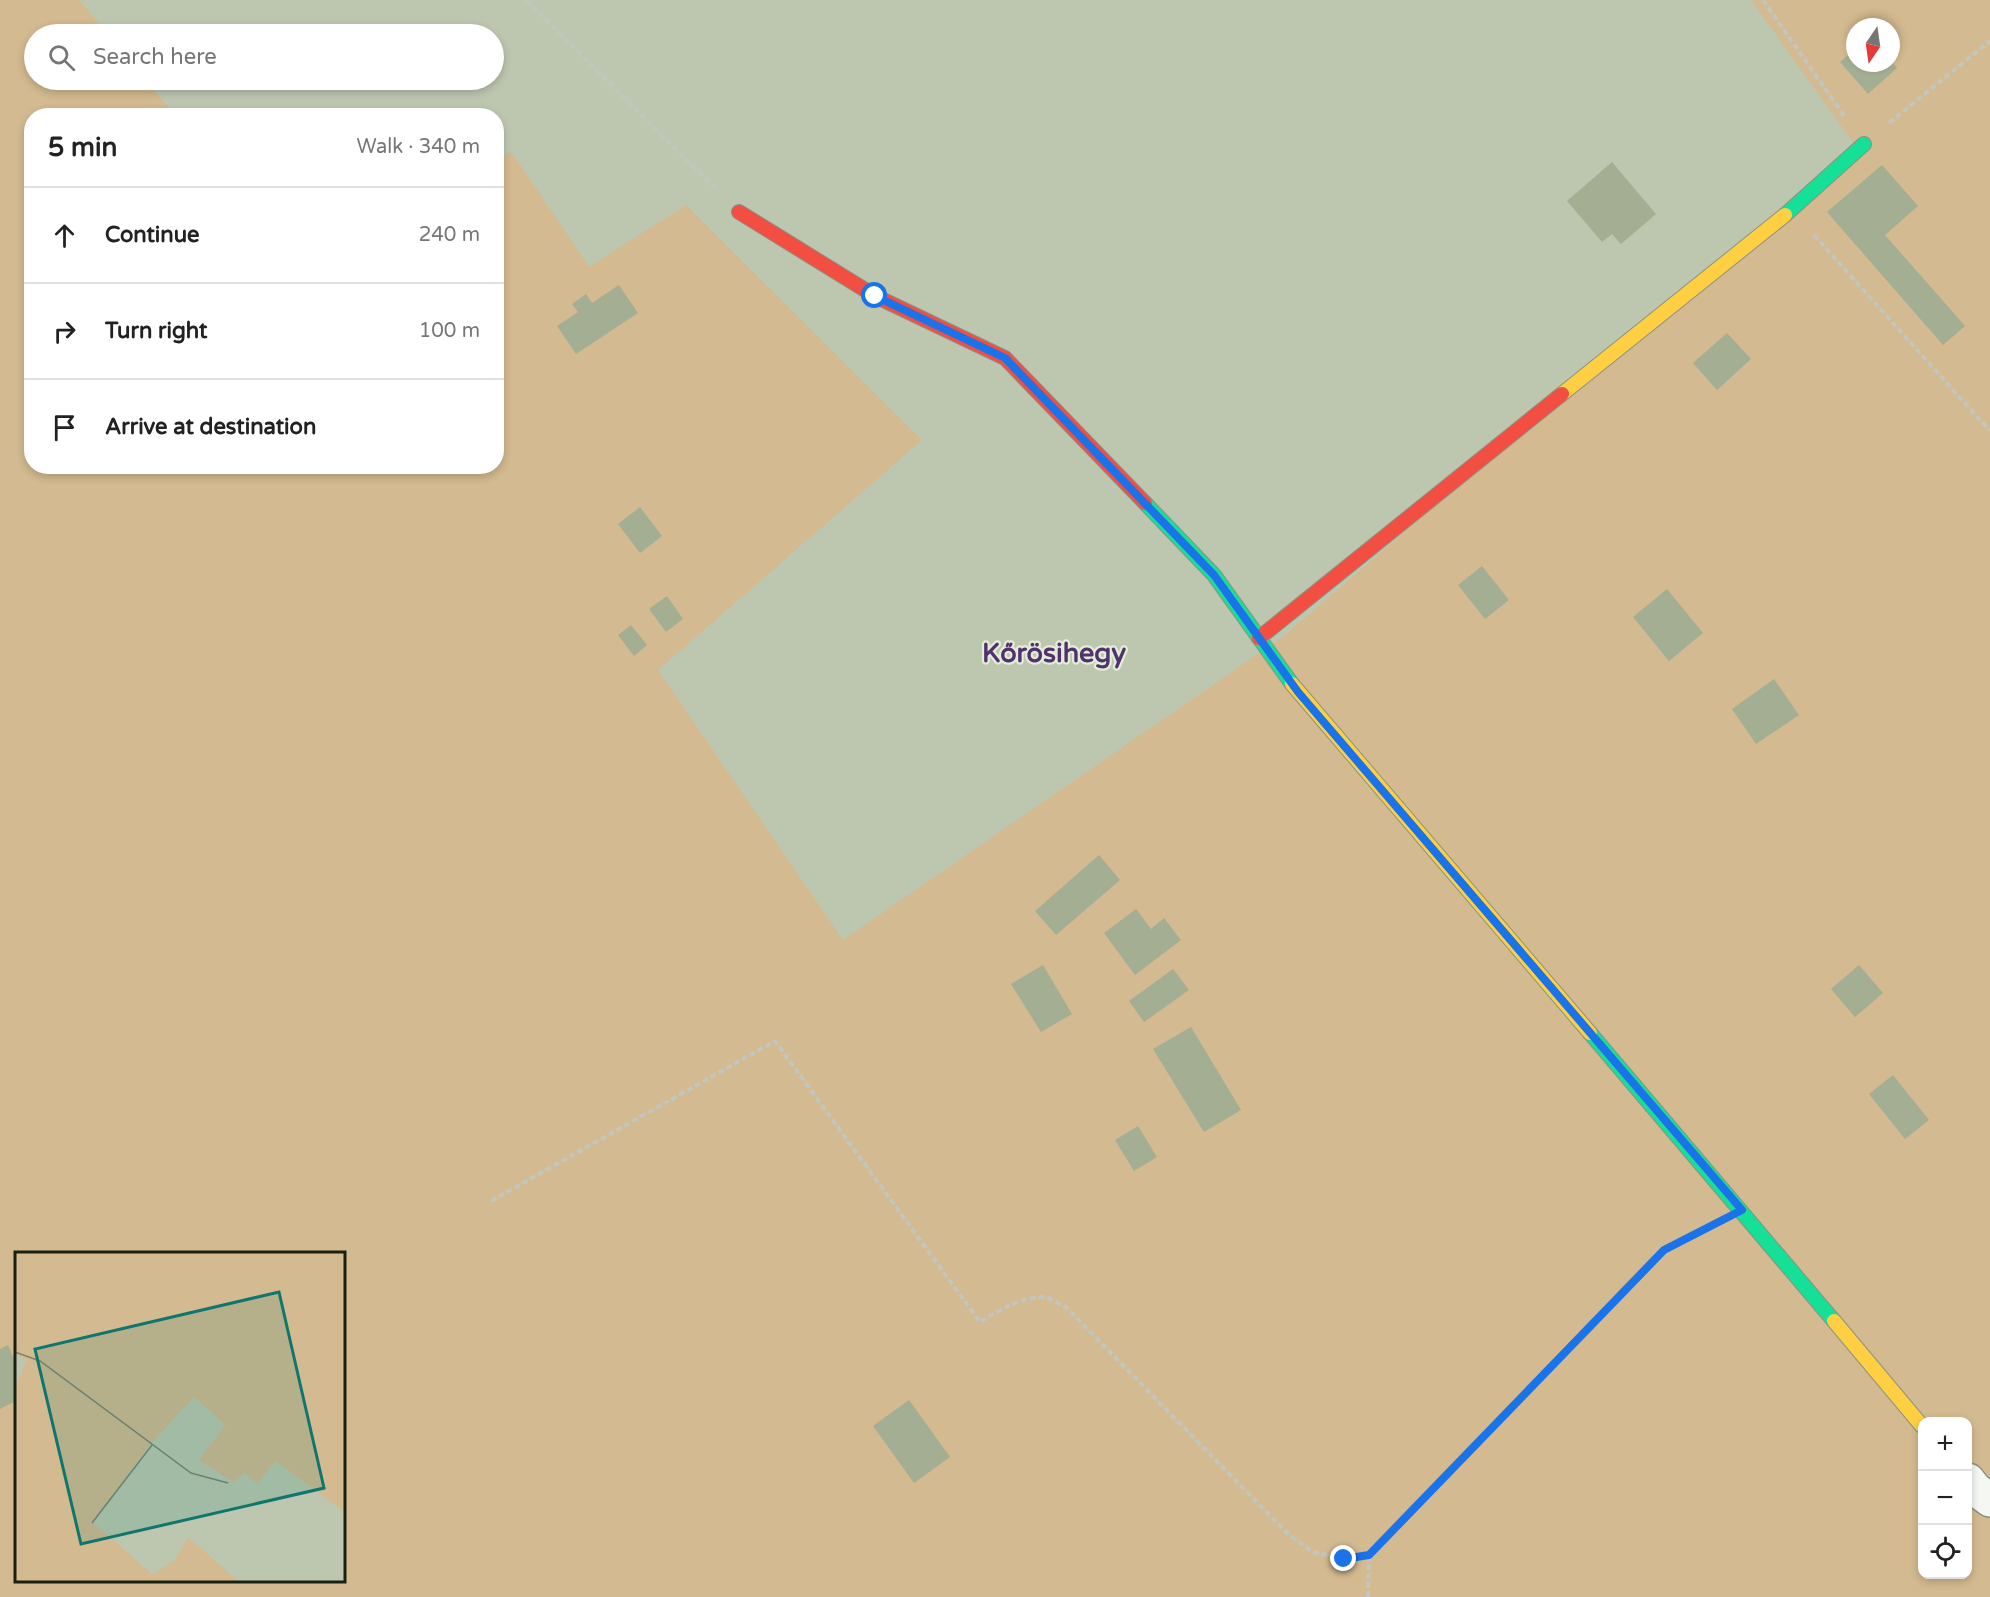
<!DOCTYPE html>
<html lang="en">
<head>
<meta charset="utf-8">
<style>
	:root { --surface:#fff; --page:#f2f2f2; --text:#222; --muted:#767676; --line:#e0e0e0 }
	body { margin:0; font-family:"Varela Round",sans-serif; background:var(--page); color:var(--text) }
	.controls { position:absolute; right:18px; bottom:18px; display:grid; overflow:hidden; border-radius:12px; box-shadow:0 3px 9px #0003 }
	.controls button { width:54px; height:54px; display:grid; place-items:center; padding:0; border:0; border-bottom:2px solid var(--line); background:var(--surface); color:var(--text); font:30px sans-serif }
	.compass { position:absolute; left:1846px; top:18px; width:54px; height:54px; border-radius:50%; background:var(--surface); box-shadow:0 3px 9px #0003; rotate:193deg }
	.stop { position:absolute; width:18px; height:18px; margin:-14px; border:4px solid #1a73e8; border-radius:50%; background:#fff }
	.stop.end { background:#1a73e8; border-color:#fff; box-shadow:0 2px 6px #0008 }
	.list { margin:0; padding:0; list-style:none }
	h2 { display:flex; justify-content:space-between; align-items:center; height:78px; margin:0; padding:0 24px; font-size:26px }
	h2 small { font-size:20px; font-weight:400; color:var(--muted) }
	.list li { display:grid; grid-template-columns:39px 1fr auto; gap:18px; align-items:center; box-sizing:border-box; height:96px; padding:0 24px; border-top:2px solid var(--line) }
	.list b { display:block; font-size:22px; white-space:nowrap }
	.list em { font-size:20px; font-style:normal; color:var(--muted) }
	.icon { flex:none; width:33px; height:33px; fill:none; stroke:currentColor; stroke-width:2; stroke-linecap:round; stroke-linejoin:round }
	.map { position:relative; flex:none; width:1990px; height:1597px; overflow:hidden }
	.search { position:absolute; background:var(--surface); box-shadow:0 3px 9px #0003; left:24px; top:24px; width:480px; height:66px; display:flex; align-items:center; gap:15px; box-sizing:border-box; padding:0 21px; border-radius:33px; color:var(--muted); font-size:22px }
	.panel { position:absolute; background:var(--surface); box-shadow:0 3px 9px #0003; left:24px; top:108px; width:480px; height:366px; border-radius:24px }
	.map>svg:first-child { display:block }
	.green { fill:#d3ba90; fill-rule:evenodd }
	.building { fill:#a3ae93 }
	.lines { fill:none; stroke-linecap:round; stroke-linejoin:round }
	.street-casing { stroke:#8b9381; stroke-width:36 }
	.fast-casing { stroke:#8b9381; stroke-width:16 }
	.slow-casing { stroke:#8b9381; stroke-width:16 }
	.jam-casing { stroke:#8b9381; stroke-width:16 }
	.path { stroke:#c3c5bf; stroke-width:4; stroke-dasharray:6 3; stroke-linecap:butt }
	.street { stroke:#f5f7f3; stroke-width:33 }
	.fast { stroke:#16e098; stroke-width:14 }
	.slow { stroke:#ffcf43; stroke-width:14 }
	.jam { stroke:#f24e42; stroke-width:14 }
	.route { stroke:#1a73e8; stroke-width:8 }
	.labels { text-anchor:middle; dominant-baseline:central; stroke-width:4.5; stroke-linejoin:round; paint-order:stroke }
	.district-label { font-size:27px; font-weight:bold; fill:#51326c; stroke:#e3edd8 }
	.inset-road { fill:none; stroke:#7b8470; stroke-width:1.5 }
	.view { fill:#0f766e; fill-opacity:0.15; stroke:#0f766e; stroke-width:3 }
	.inset-edge { fill:none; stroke:#192011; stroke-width:3 }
</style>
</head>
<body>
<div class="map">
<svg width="1990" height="1597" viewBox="0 0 1990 1597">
	<rect width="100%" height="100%" fill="#bdc7b0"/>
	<!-- green -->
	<path class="green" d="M0 0H79L108 34H34V80H145L175 115 32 116V466H496V163L511 151 589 267 686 205 922 440 658 670 843 940 1284 636 1854 144 1751 0H1990V1597H0ZM1855 27H1891V63H1855ZM16 1254H344V1580H16ZM1922 1422H1968V1574H1922Z"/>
	<!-- building -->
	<path class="building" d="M1855 49V63H1891V61L1897 68 1868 94 1840 62Z
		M1612 162 1656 214 1621 244 1612 234 1602 242 1567 201Z
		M1882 165 1918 206 1885 235 1965 326 1943 345 1827 212Z
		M619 285 638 313 576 354 557 326 578 312 572 304 586 294 592 303Z
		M1727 333 1751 359 1717 390 1693 363Z
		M640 507 662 536 640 553 618 524Z
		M1482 566 1509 600 1485 619 1458 585Z
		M1667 589 1703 633 1669 661 1633 617Z
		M667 596 683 619 666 632 649 609Z
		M631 625 647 645 634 656 618 635Z
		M1774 679 1799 715 1756 744 1732 709Z
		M1099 855 1120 880 1056 935 1035 911Z
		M1136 909 1151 929 1164 918 1181 940 1135 975 1104 933Z
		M1043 965 1072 1014 1041 1032 1011 984Z
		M1859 965 1883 993 1855 1017 1831 989Z
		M1173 969 1189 990 1144 1022 1129 1001Z
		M1191 1027 1241 1110 1204 1132 1153 1049Z
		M1893 1075 1929 1120 1905 1139 1869 1094Z
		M1138 1126 1157 1157 1134 1171 1115 1140Z
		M8 1345 16 1363V1401L0 1409V1349Z
		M909 1400 950 1457 914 1483 873 1426Z"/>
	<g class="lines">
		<!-- street casing -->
		<g class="street-casing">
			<path id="street" d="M1968 1480 1975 1489 1990 1500"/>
		</g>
		<!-- fast casing -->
		<g class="fast-casing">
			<path id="fast" d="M1785 215 1864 144
				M1145 503 1214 575 1292 684
				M1590 1033 1834 1321"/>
		</g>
		<!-- slow casing -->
		<g class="slow-casing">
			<path id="slow" d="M1562 394 1785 215
				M1292 684 1590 1033
				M1834 1321 1922 1426"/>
		</g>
		<!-- jam casing -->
		<g class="jam-casing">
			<path id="jam" d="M739 212 875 296 1005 358 1145 503
				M1259 638 1562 394"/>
		</g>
		<!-- path -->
		<path class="path" d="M526 0 715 188
			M1763 0 1845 117
			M1889 123 1990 41
			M1814 235 1990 431
			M491 1201 775 1041 980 1322C998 1311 1020 1297 1043 1297 1050 1297 1059 1304 1066 1307L1289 1535 1313 1552 1344 1559 1369 1555 1664 1250 1712 1226
			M1368 1597 1369 1555"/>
		<!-- street -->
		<use href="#street" class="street"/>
		<!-- fast -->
		<use href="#fast" class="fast"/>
		<!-- slow -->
		<use href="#slow" class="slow"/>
		<!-- jam -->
		<use href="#jam" class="jam"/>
	</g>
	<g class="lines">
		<!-- route -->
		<path class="route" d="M875 296 1005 358 1214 575 1298 692 1742 1210 1664 1250 1369 1555 1344 1559"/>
	</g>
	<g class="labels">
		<!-- district labels -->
		<g class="district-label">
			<text x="1054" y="653">Kőrösihegy</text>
		</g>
	</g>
	<!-- overview -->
	<g transform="translate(15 1252)">
		<rect width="330" height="330" fill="#bdc7b0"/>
		<path d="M0 0H330V261L261 209 242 232 230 220 219 230 184 208 210 173 179 145 134 194 78 270 138 323 160 308 173 285 224 330H0V136L12 107 0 103Z" fill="#d3ba90"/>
		<path class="inset-road" d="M0 100 25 109 176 221 213 231M77 271 137 193"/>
		<path class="view" d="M264 40 309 236 66 292 20 97Z"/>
		<rect width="330" height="330" class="inset-edge"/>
	</g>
</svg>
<div class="controls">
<button>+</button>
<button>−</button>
<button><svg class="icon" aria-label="locate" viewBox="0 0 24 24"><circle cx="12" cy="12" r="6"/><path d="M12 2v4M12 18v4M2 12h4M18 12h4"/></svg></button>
</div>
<svg class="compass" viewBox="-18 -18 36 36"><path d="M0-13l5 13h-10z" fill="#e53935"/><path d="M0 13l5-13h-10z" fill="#767676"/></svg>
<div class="stop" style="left:875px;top:296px"></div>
<div class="stop end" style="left:1344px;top:1559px"></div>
<div class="search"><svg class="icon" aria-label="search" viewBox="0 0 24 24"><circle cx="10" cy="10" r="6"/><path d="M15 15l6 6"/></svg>Search here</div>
<section class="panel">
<h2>5 min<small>Walk · 340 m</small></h2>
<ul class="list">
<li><svg class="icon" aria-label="ahead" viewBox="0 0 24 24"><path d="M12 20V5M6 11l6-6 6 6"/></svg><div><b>Continue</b></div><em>240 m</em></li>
<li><svg class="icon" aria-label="right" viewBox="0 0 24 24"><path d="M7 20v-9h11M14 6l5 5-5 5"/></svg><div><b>Turn right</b></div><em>100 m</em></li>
<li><svg class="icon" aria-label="arrive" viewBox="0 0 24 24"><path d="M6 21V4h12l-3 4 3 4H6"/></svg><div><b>Arrive at destination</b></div></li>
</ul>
</section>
</div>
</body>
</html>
